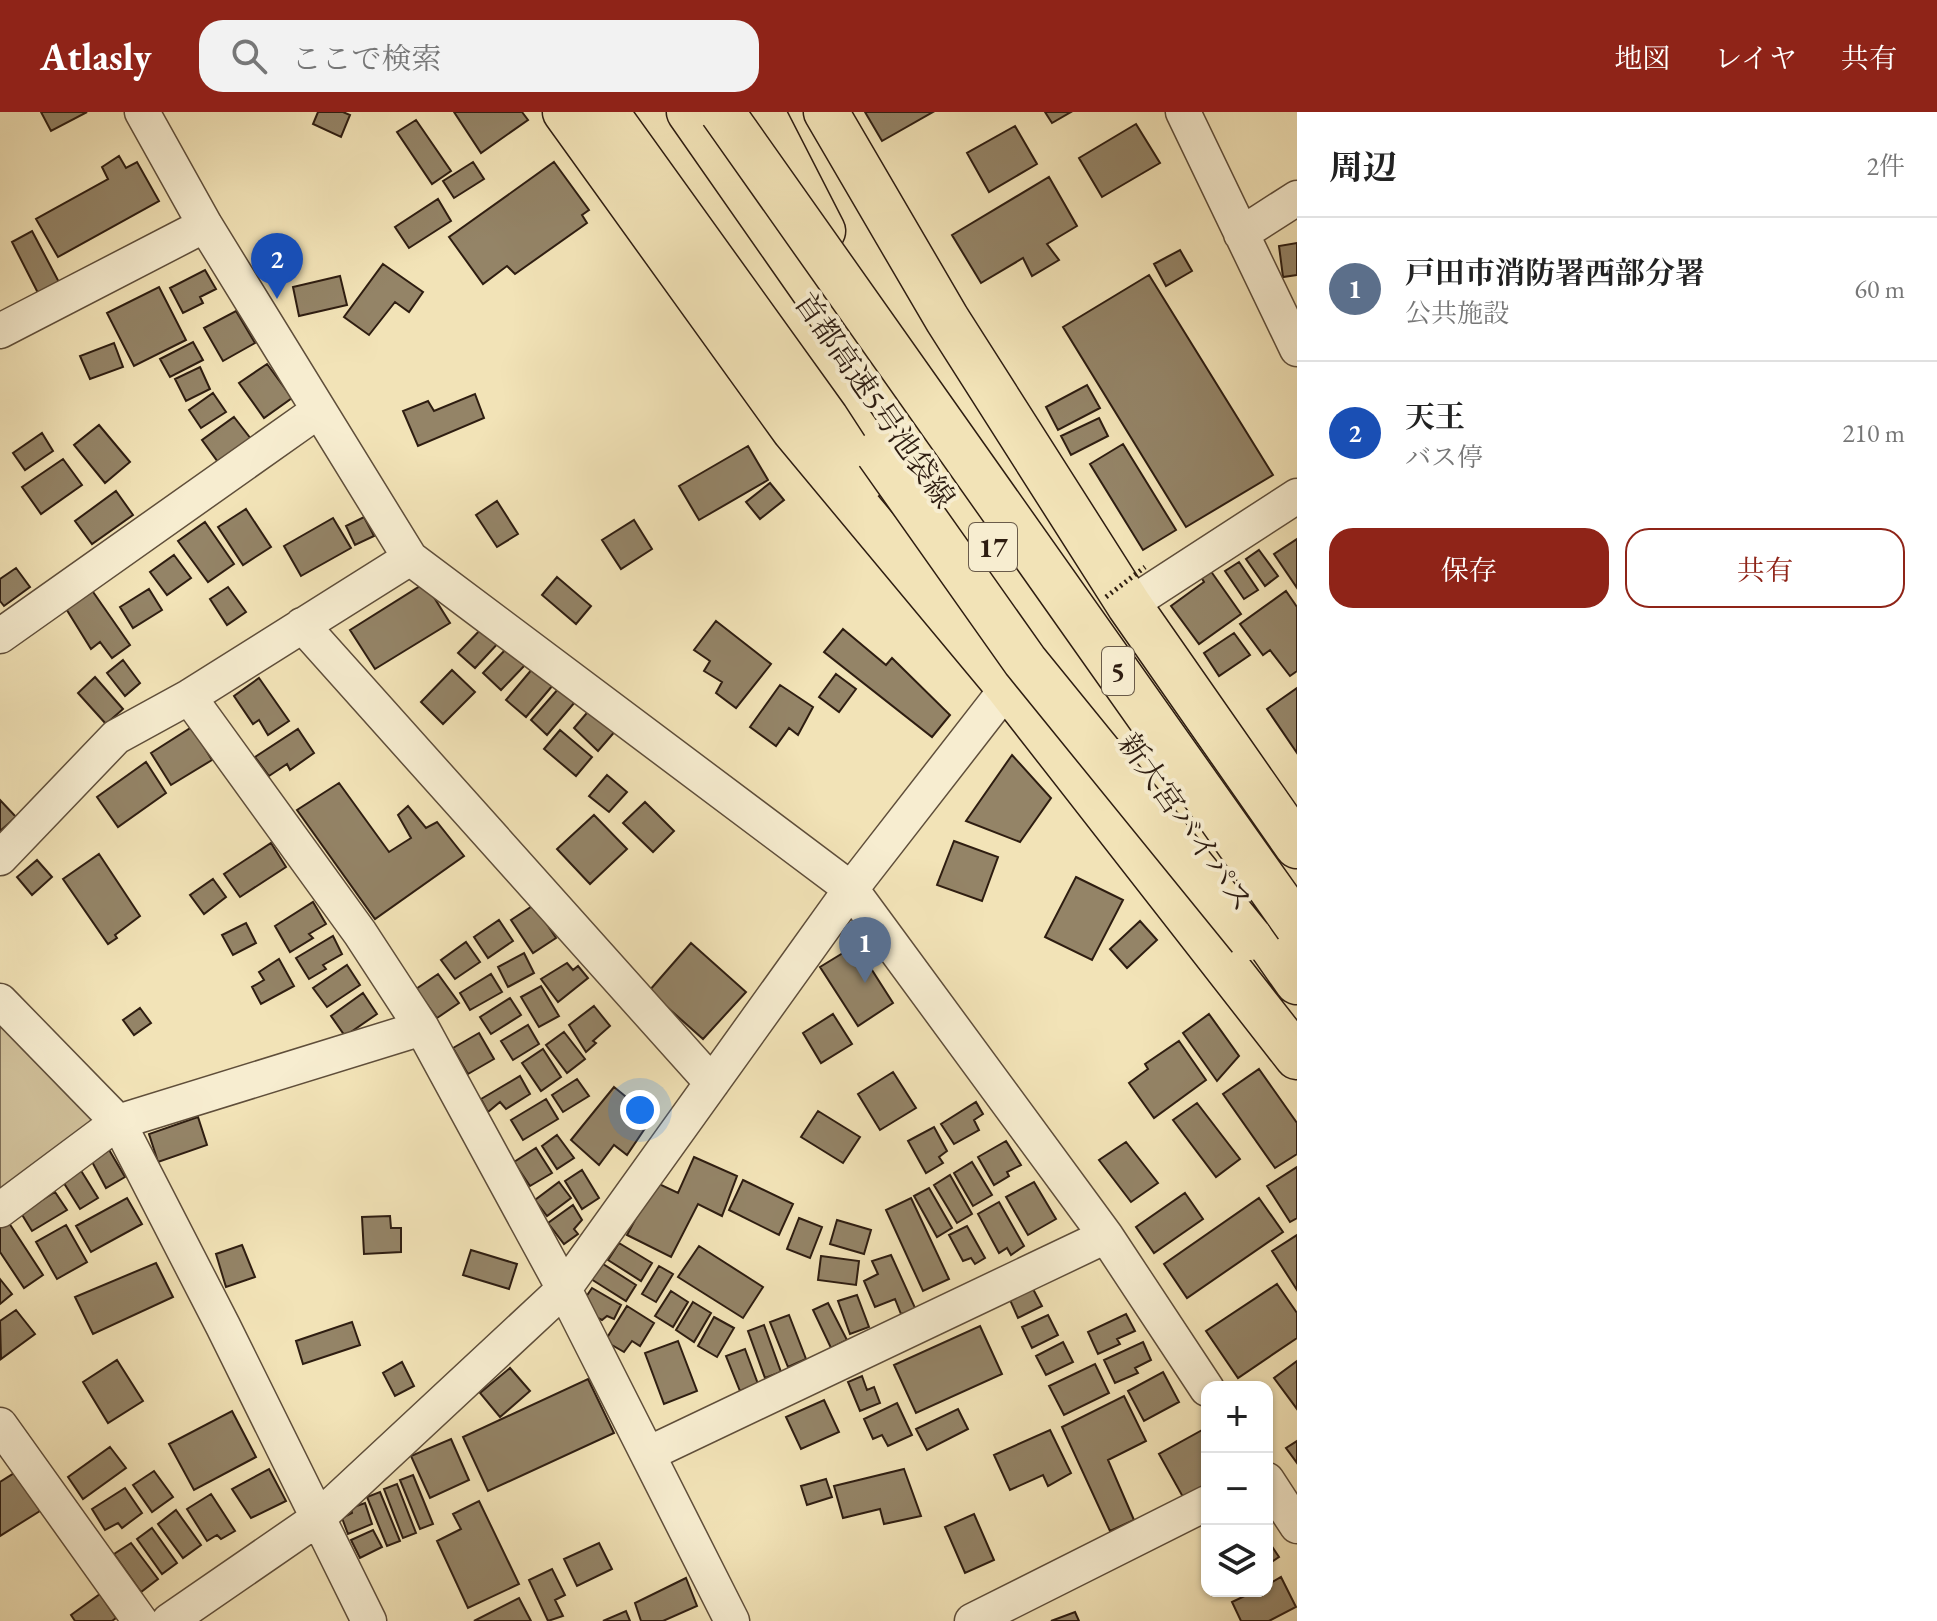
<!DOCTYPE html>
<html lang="ja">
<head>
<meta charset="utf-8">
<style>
	:root { --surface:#fff; --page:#f2f2f2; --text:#222; --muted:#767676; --line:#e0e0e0; --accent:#8f2418 }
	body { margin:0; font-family:"EB Garamond","Noto Serif JP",serif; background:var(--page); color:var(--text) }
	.controls { position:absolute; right:24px; bottom:24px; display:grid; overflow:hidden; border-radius:16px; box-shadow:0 2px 6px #0004 }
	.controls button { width:72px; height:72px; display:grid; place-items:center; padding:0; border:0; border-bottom:2px solid var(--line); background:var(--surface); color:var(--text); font:40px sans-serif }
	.you { position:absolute; left:640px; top:998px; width:28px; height:28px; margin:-20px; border:6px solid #fff; border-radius:50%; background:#1a73e8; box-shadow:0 0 0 12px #1a73e833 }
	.badge { display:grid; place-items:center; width:52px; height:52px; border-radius:50%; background:var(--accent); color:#fff; font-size:26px; font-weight:700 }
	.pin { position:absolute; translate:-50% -66px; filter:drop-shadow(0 2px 4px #0008) }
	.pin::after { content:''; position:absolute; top:42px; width:28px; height:24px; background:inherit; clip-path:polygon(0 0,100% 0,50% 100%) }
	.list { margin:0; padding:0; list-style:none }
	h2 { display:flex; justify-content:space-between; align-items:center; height:104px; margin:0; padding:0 32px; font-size:34px }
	h2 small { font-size:26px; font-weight:400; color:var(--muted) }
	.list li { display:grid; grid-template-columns:52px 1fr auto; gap:24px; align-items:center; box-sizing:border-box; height:144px; padding:0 32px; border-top:2px solid var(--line) }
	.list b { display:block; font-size:30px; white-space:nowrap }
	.list p { margin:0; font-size:26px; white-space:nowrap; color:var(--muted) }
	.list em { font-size:26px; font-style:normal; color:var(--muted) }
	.actions { display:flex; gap:16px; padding:24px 32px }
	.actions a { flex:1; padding:18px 0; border:2px solid var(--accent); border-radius:24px; text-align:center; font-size:28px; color:var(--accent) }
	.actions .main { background:var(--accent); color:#fff }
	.icon { flex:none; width:44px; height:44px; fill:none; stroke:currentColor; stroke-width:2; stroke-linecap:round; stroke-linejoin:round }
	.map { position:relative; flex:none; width:1297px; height:1509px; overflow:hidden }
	header { display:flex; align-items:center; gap:48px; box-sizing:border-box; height:112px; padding:0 40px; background:var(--accent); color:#fff }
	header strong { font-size:38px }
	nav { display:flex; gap:44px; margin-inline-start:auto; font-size:28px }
	.search { width:560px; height:72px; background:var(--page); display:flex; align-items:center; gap:20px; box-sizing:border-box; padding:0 28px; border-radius:24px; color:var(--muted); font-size:30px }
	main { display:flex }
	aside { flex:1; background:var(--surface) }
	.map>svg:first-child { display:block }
	.green { fill:#d1c19b; stroke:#806f56; stroke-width:2 }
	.building { fill:#948467; stroke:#2e1d11; stroke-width:2 }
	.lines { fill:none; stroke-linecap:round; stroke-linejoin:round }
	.minor-casing { stroke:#5f4e3a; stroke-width:37 }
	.highway-casing { stroke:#2e1d11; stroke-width:47 }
	.minor { stroke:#f7edd0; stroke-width:34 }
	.highway { stroke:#f2e3b7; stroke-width:44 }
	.highway-bridge-casing { stroke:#2e1d11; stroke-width:47; stroke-linecap:butt }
	.path-bridge { stroke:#2e1d11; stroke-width:5; stroke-dasharray:2 4; stroke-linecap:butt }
	.highway-bridge { stroke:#f2e3b7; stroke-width:44 }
	.labels { text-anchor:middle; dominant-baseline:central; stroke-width:8; stroke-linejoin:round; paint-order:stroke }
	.shield { fill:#f7edd0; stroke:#6a5b4a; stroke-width:2 }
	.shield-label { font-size:28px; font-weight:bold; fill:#2e1d11 }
	.street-label { font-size:30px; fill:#2e1d11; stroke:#f7edd0 }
</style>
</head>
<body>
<header>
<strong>Atlasly</strong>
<div class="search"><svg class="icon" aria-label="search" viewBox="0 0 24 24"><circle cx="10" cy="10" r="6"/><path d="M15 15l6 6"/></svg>ここで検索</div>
<nav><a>地図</a><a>レイヤ</a><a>共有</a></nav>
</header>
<main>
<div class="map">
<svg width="1297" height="1509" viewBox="0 0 1297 1509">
	<rect width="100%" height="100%" fill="#f2e3b7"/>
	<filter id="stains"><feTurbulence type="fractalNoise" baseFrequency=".0025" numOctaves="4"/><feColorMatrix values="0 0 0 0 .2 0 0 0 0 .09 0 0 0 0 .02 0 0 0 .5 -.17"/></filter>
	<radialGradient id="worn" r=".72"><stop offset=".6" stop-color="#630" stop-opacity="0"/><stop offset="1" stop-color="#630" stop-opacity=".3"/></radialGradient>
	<!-- green -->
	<path class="green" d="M0 899 108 1009 0 1090Z"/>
	<!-- building -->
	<path class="building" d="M41 0H87L51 19Z
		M318 0H343L350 3 341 25 313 12Z
		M454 0H522L528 8 481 41Z
		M865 0H933L882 29Z
		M1045 0H1071L1052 11Z
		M416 8 451 59 432 72 397 20Z
		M1136 12 1160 51 1102 85 1079 46Z
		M1015 14 1037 52 989 80 967 41Z
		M119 44 126 56 137 50 159 89 58 145 36 107 108 67 102 55Z
		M473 50 484 67 454 86 443 69Z
		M554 50 589 98 582 103 587 111 515 162 507 154 483 172 449 125Z
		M1049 65 1077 114 1047 132 1059 148 1032 164 1023 146 981 171 952 123Z
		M438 87 451 109 409 136 395 115Z
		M32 119 61 174 40 185 12 130Z
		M1297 131V163L1283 165 1279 134Z
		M1180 138 1192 159 1166 174 1154 152Z
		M383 152 423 180 409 200 395 190 369 223 344 205Z
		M205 158 216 177 200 185 203 191 183 201 170 176Z
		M1149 163 1273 363 1186 415 1063 215Z
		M340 164 347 193 299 204 293 175Z
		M159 175 186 228 134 254 107 201Z
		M236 199 255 231 223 249 204 216Z
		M193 230 203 248 170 265 160 247Z
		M114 231 123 255 90 267 80 244Z
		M267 252 292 286 264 306 239 271Z
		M200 255 210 277 186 289 175 267Z
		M1087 273 1100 296 1058 318 1046 295Z
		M213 281 226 300 201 316 189 298Z
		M475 282 484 306 418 334 403 299 428 289 434 299Z
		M234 305 251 327 218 350 202 328Z
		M1099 306 1108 324 1071 343 1061 324Z
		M99 313 130 350 105 371 74 333Z
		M42 321 53 339 25 358 13 341Z
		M1123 332 1176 418 1143 438 1090 352Z
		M748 334 768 368 699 408 679 374Z
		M63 347 82 373 41 402 22 375Z
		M770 371 784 388 760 407 746 390Z
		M116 379 133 403 92 432 75 409Z
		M497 389 518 422 497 435 476 403Z
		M246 397 271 435 243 453 218 415Z
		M364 405 374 424 355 433 346 414Z
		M333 406 351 436 301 464 284 434Z
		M634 408 652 437 621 457 602 428Z
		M205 410 234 452 208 470 178 429Z
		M1297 427V476L1274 442Z
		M1259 438 1278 464 1265 474 1246 447Z
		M174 443 191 466 167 483 150 460Z
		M1239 450 1258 478 1244 487 1225 459Z
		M16 456 30 475 4 494 0 489V467Z
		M1210 458 1241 502 1199 532 1171 494 1204 470 1201 465Z
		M557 465 591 494 576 512 542 483Z
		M425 471 450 511 375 557 350 518Z
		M228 475 246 500 227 513 210 487Z
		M91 477 130 533 112 546 100 530 91 537 65 495Z
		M149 477 162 498 133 516 120 495Z
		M1286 479 1297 495V559L1290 564 1270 538 1263 543 1240 512Z
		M716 509 771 552 736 596 716 581 722 570 704 559 710 549 694 538Z
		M485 513 501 528 475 556 458 541Z
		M843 517 886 553 892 546 950 603 932 625 824 540Z
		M1234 521 1250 543 1219 564 1204 541Z
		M508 535 526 552 501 578 483 561Z
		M123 548 140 571 125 584 107 561Z
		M533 556 553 573 526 605 506 588Z
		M452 558 475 580 443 612 421 590Z
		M836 562 856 577 839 600 819 585Z
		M95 565 123 597 106 612 78 581Z
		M259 566 289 609 268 623 259 608 253 612 234 584Z
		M780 573 813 595 798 623 789 616 776 634 750 615Z
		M559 576 575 590 547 623 531 608Z
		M1297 576V641L1267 597Z
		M592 595 617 617 598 639 574 616Z
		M192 615 212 648 171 673 151 641Z
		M298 617 314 641 290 658 287 652 269 664 255 645Z
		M560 618 592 645 576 664 544 637Z
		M1012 643 1051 686 1020 730 966 709Z
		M146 650 166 681 118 715 97 685Z
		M607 663 627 680 609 700 589 684Z
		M339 671 389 740 411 726 398 703 408 694 426 716 437 710 464 744 375 807 297 698Z
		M0 688 16 705 0 719Z
		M645 690 674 719 653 740 623 711Z
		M594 703 627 737 590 772 557 737Z
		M954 729 998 745 982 789 937 773Z
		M271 731 286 755 240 785 224 762Z
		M99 742 140 804 115 823 117 826 108 832 63 767Z
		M37 748 52 765 32 783 17 765Z
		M1076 765 1123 788 1092 848 1045 825Z
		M213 767 226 785 204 802 190 783Z
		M313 790 326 812 309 822 313 826 290 840 275 814Z
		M534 793 556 826 533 841 511 808Z
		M499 808 513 829 488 846 474 825Z
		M1140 809 1157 828 1127 856 1110 837Z
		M246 811 256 831 233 843 222 823Z
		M333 824 342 842 323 853 326 857 309 867 296 846Z
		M466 830 480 850 455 867 441 848Z
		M691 831 746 880 703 927 649 879Z
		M856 833 893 891 858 914 820 855Z
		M524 841 534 861 508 875 498 855Z
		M279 847 294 874 261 892 252 875 264 868 259 860Z
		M567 851 573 858 578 854 588 866 558 890 541 867Z
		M347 853 360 873 327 895 313 876Z
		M438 862 459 891 437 906 416 877Z
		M491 862 502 880 470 898 460 881Z
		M541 874 559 904 539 915 521 885Z
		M363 881 377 902 345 924 331 904Z
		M510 886 521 903 491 922 480 905Z
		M594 894 610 914 593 929 596 931 586 940 569 913Z
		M140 896 151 911 134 923 123 908Z
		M833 902 852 932 821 951 803 921Z
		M1209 902 1239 944 1217 969 1183 921Z
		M528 913 539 932 513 948 501 929Z
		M564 920 585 947 567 961 546 933Z
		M479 921 494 947 468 962 453 936Z
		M1179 929 1206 968 1154 1006 1129 971 1148 957 1145 952Z
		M543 937 561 965 541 979 522 951Z
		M1259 957 1297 1011V1042L1275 1056 1223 982Z
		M893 960 916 996 880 1018 858 982Z
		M520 964 530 982 506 997 500 990 488 1000 481 987Z
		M577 967 589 984 563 1000 552 983Z
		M614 975 652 1006 627 1043 614 1033 599 1053 571 1028Z
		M546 987 558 1007 523 1028 511 1008Z
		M976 990 983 1002 974 1008 979 1018 954 1032 941 1012Z
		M1197 991 1240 1047 1216 1065 1173 1008Z
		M818 999 860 1025 843 1051 801 1025Z
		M198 1005 207 1033 158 1050 149 1022Z
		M934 1015 947 1039 939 1045 943 1051 926 1061 908 1029Z
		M557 1023 574 1046 557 1057 542 1034Z
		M1006 1029 1021 1053 1007 1060 1009 1064 994 1073 978 1045Z
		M1126 1030 1158 1071 1131 1090 1099 1048Z
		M108 1036 125 1065 106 1076 90 1046Z
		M536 1036 552 1061 530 1074 514 1050Z
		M694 1045 737 1064 722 1104 698 1092 671 1145 627 1123 655 1070 678 1081Z
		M972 1050 992 1083 973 1094 954 1061Z
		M1297 1055V1106L1290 1110 1267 1074Z
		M80 1057 98 1086 80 1097 62 1068Z
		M582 1058 599 1086 582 1097 565 1069Z
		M950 1063 972 1102 957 1111 934 1073Z
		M743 1068 793 1092 779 1123 729 1098Z
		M559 1070 571 1086 547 1104 535 1088Z
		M1034 1070 1056 1107 1028 1123 1006 1085Z
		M929 1076 952 1116 937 1125 914 1084Z
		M55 1080 67 1098 32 1119 21 1101Z
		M1185 1081 1203 1107 1154 1141 1136 1115Z
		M127 1086 142 1112 91 1140 76 1114Z
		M911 1086 949 1167 923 1179 886 1098Z
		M1259 1086 1283 1120 1187 1186 1164 1152Z
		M999 1090 1024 1134 1011 1143 1007 1136 999 1141 978 1102Z
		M573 1093 582 1108 574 1117 578 1122 564 1132 548 1111Z
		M390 1104 391 1116H401V1140L364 1142 362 1105Z
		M799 1106 822 1115 810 1146 787 1137Z
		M7 1108 43 1163 24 1176 0 1140V1113Z
		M837 1108 871 1118 864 1142 830 1132Z
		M66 1113 87 1150 57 1167 36 1130Z
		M967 1114 985 1146 975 1152 971 1146 963 1149 949 1123Z
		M1297 1123V1178L1272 1139Z
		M619 1131 652 1151 641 1169 608 1148Z
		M242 1133 255 1165 226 1175 216 1142Z
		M699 1134 763 1175 743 1206 678 1165Z
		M471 1138 517 1152 509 1177 463 1163Z
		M891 1143 916 1198 901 1202 895 1187 875 1195 864 1169 878 1162 872 1149Z
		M821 1144 859 1149 856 1173 818 1168Z
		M600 1150 636 1173 626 1189 591 1167Z
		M156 1151 173 1185 93 1222 75 1185Z
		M659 1154 673 1162 656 1190 642 1182Z
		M0 1167 12 1182 0 1192Z
		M1277 1172 1297 1201V1226L1238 1266 1206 1219Z
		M592 1176 621 1193 614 1207 607 1204 602 1208 592 1203 582 1191Z
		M1033 1177 1042 1194 1018 1206 1010 1188Z
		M671 1179 688 1190 673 1215 655 1204Z
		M857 1183 869 1215 850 1222 838 1189Z
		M693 1190 711 1201 694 1230 676 1218Z
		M828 1191 847 1228 831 1236 813 1198Z
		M627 1194 654 1211 640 1234 632 1229 624 1240 605 1229Z
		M16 1198 35 1222 1 1247 0 1209Z
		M1126 1202 1135 1219 1117 1227 1120 1232 1098 1242 1088 1220Z
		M789 1203 806 1247 788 1255 770 1210Z
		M1048 1203 1058 1223 1032 1236 1022 1215Z
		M714 1205 734 1216 717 1245 698 1234Z
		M352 1210 360 1233 303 1252 296 1229Z
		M764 1213 781 1260 765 1266 748 1219Z
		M980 1214 1002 1262 916 1301 894 1253Z
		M678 1229 697 1279 664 1292 645 1241Z
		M1063 1230 1073 1250 1046 1263 1036 1244Z
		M1143 1230 1151 1248 1135 1256 1138 1261 1115 1271 1104 1248Z
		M745 1237 758 1272 740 1279 726 1244Z
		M117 1248 143 1289 108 1311 83 1270Z
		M1297 1249V1297L1274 1266Z
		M402 1250 414 1274 395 1284 383 1261Z
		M1095 1252 1109 1281 1064 1303 1049 1274Z
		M510 1256 530 1279 500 1305 480 1281Z
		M1163 1260 1179 1290 1144 1309 1128 1279Z
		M862 1264 867 1278 874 1275 880 1291 860 1299 848 1270Z
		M588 1267 614 1321 488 1379 463 1325Z
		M1124 1284 1146 1329 1108 1348 1134 1408 1110 1419 1062 1315Z
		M824 1288 839 1320 801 1337 786 1305Z
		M897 1291 912 1323 888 1334 882 1323 873 1327 864 1307Z
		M958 1297 968 1317 927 1338 916 1317Z
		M232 1299 256 1345 194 1378 169 1332Z
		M1204 1317 1207 1322V1372L1183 1385 1159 1342Z
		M1050 1318 1071 1361 1048 1374 1043 1363 1010 1378 994 1343Z
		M451 1327 469 1368 430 1386 411 1344Z
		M1297 1329V1351L1286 1336Z
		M110 1335 126 1356 83 1387 68 1365Z
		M269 1357 286 1389 251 1406 232 1377Z
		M904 1357 921 1404 884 1412 880 1397 843 1406 834 1374Z
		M154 1359 173 1385 152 1400 133 1373Z
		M16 1360 40 1399 0 1424V1370Z
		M413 1363 433 1412 420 1417 400 1368Z
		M826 1367 832 1385 807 1393 801 1374Z
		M397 1372 416 1421 403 1426 384 1377Z
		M125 1376 142 1401 122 1416 118 1411 105 1418 92 1397Z
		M380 1380 400 1429 387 1434 367 1385Z
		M211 1382 235 1419 221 1427 217 1423 207 1429 187 1397Z
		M479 1389 519 1472 468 1496 437 1429 461 1417 453 1402Z
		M365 1391 372 1412 348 1422 342 1406 352 1401 351 1396Z
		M176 1398 201 1433 183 1446 158 1412Z
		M974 1402 994 1448 965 1461 945 1415Z
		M152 1416 177 1451 162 1462 137 1427Z
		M373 1418 382 1435 360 1446 351 1428Z
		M1267 1427 1279 1445 1267 1453Z
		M131 1431 158 1467 141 1480 114 1442Z
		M599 1431 612 1457 577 1474 564 1447Z
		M552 1457 565 1483 555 1488 563 1504 548 1509 529 1468Z
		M1281 1465 1296 1495 1269 1509H1241L1232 1490 1255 1479H1267V1473Z
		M686 1466 697 1494 663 1509H641L635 1491Z
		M100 1482 116 1506 112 1509H75L71 1503Z
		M519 1486 531 1509H474Z
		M626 1499 630 1509H603Z
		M1075 1500 1079 1509H1051Z"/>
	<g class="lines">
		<!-- minor casing -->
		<g class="minor-casing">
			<path id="minor" d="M142 0 205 113 410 446 851 777 1106 1124 1207 1277
				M1183 0 1297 237
				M1241 122 1297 86
				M0 219 205 113
				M1129 493 1297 384
				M302 513 712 971
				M0 524 318 299
				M189 585 360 821 422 916 564 1177 732 1509
				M0 746 116 625 189 585 410 446
				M0 889 118 1010 223 1214 369 1509
				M0 1098 118 1010 422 916
				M0 1313 140 1509
				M648 1342 1106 1124
				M1267 1368 1297 1414
				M169 1509 317 1407 564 1177 851 777 1008 575
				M972 1509 1207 1391"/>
		</g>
		<!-- highway casing -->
		<g class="highway-casing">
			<path id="highway" d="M565 0 794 318 1008 575 1297 945
				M606 0 826 306 865 366
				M689 0 1297 870
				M762 0 823 119
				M826 0 947 207 1129 493 1297 734"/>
		</g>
		<!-- minor -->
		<use href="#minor" class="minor"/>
		<!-- highway -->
		<use href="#highway" class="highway"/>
		<!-- highway-bridge casing -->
		<g class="highway-bridge-casing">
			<path id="highway-bridge" d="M722 0 1297 814
				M878 341 1025 549 1250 826"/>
		</g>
		<!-- path-bridge -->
		<path class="path-bridge" d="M1106 485 1145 455"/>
		<!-- highway-bridge -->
		<use href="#highway-bridge" class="highway-bridge"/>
	</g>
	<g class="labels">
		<!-- shield labels -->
		<g class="shield">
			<rect x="969" y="411" width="48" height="48" rx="6"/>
			<rect x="1102" y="535" width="32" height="48" rx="6"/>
		</g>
		<g class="shield-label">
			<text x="993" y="435">17</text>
			<text x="1118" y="559">5</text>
		</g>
		<!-- street labels -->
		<g class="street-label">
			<text transform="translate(875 288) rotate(55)">首都高速5号池袋線</text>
			<text transform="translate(1186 710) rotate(55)">新大宮バイパス</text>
		</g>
	</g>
	<rect width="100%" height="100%" filter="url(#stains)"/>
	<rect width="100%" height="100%" fill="url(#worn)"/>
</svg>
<div class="controls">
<button>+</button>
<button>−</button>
<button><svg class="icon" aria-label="layers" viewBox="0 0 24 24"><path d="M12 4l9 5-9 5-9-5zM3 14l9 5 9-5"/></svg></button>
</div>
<div class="you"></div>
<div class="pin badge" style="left:865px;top:871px;background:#5c6f8a">1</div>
<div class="pin badge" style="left:277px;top:187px;background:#1a4fb4">2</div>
</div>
<aside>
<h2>周辺<small>2件</small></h2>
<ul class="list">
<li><span class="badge" style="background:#5c6f8a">1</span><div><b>戸田市消防署西部分署</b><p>公共施設</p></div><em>60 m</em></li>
<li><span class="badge" style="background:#1a4fb4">2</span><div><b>天王</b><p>バス停</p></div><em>210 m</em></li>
</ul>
<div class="actions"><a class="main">保存</a><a>共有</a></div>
</aside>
</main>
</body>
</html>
